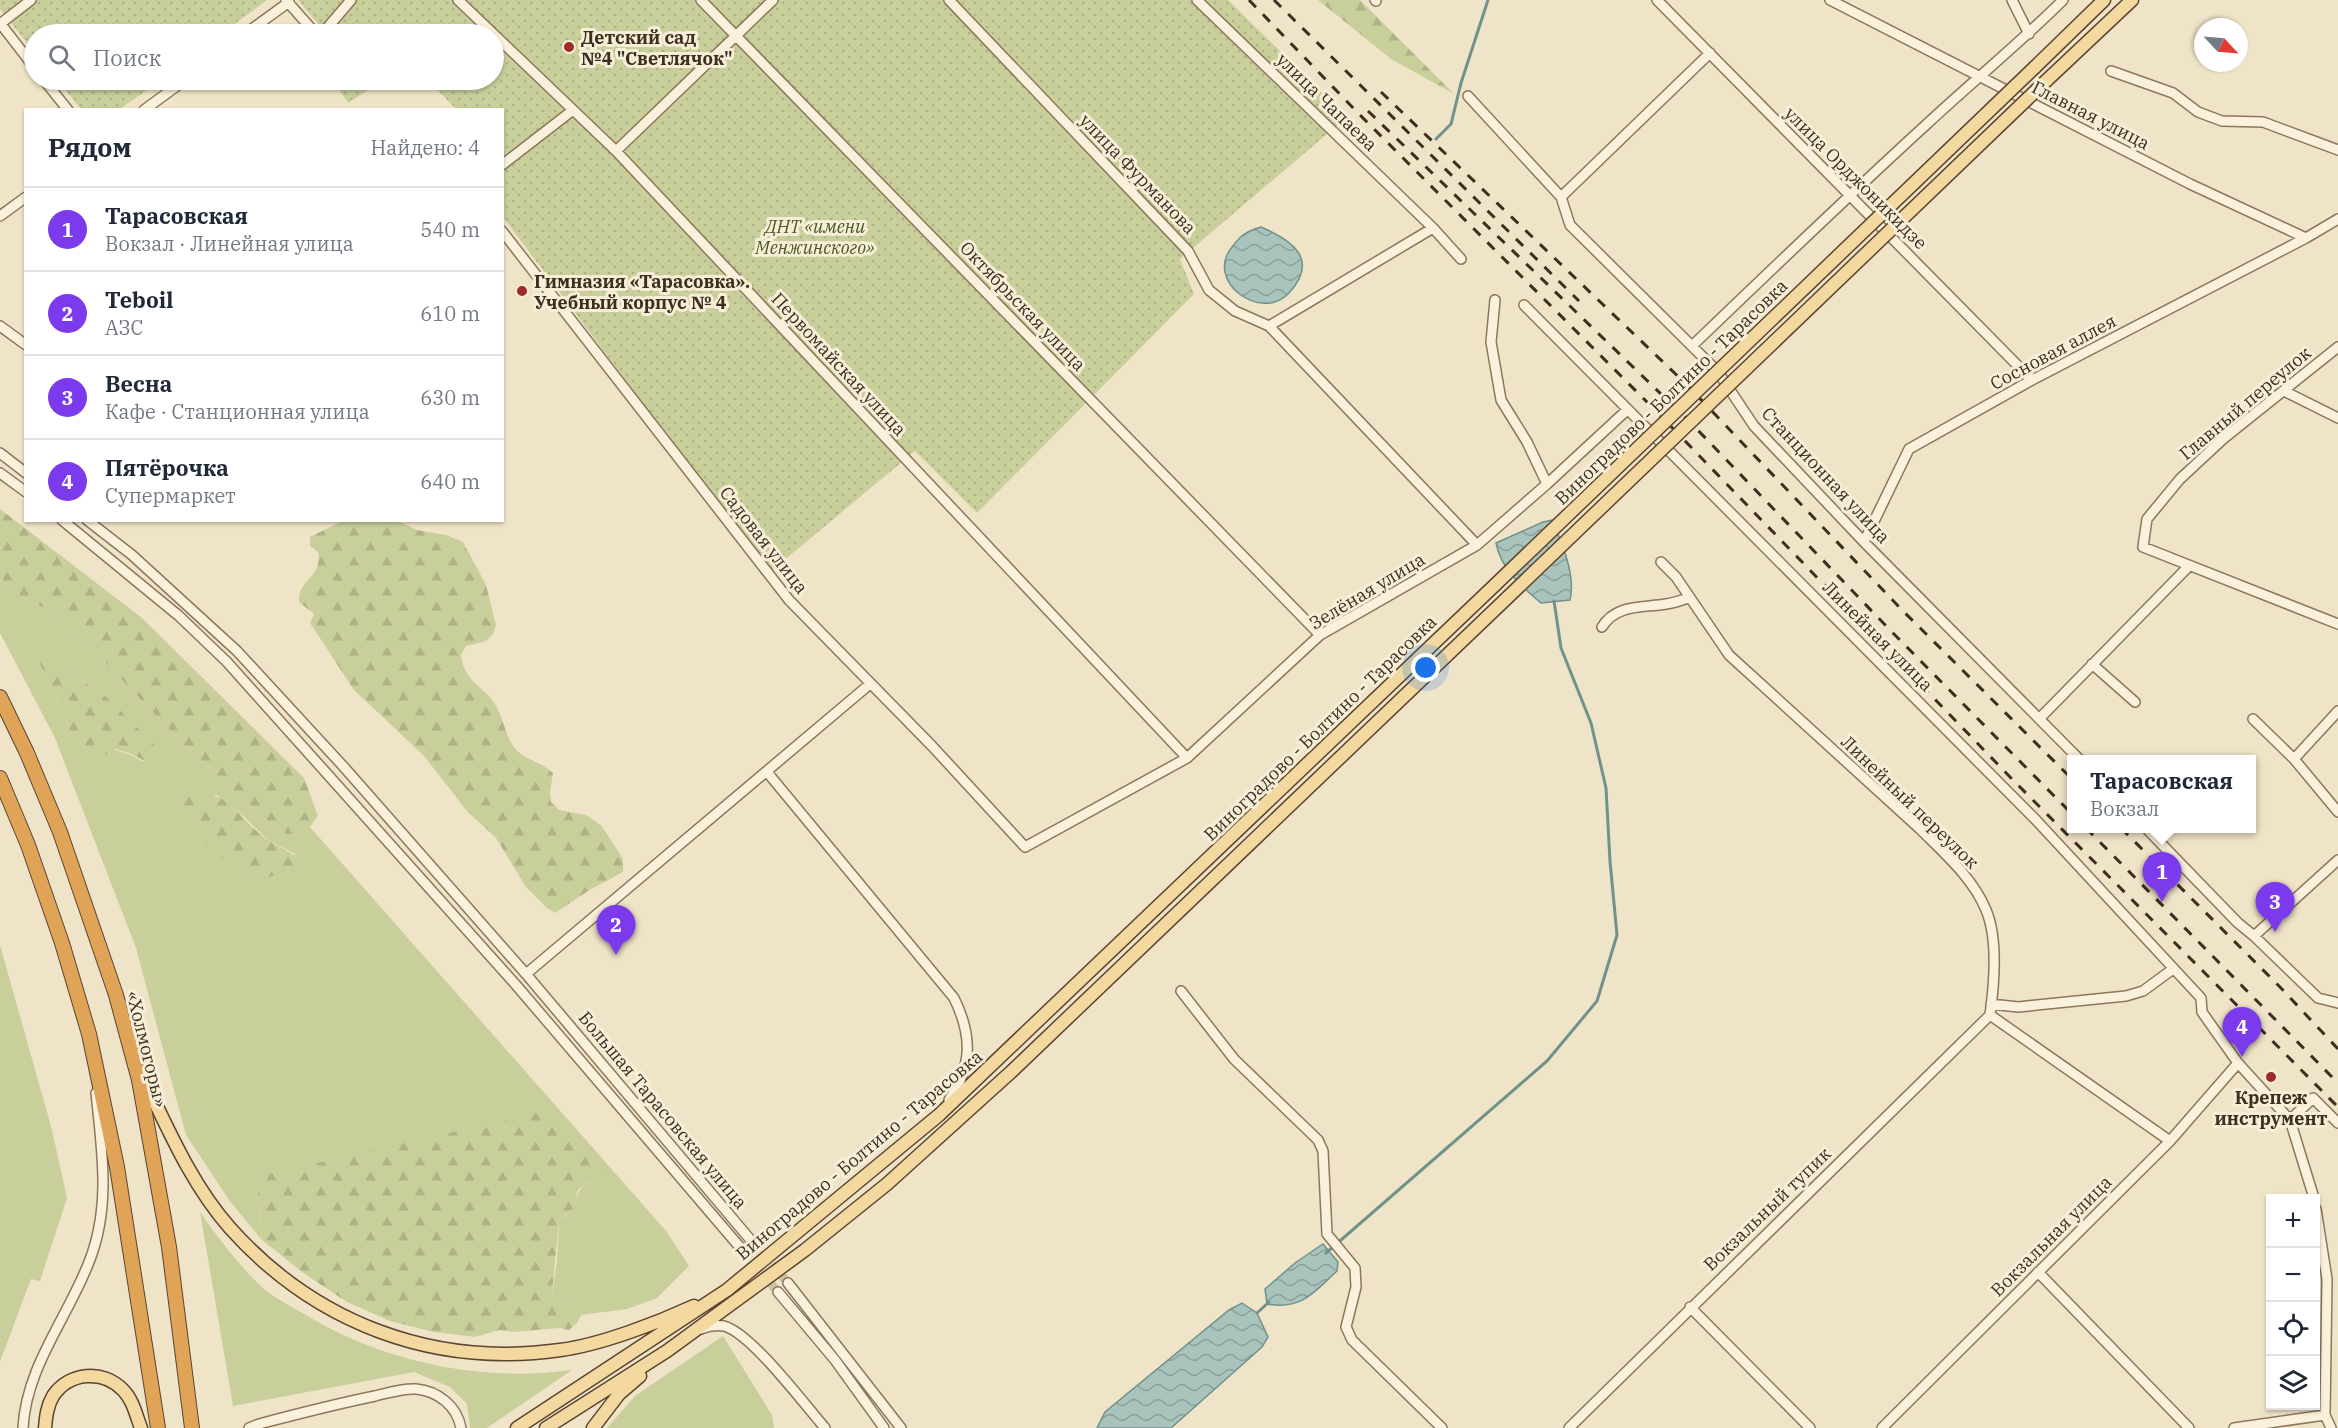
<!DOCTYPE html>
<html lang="ru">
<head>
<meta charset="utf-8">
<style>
	:root { --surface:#fff; --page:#f6f6f7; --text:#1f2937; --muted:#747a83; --line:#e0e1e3; --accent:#7c3aed }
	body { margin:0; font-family:"IBM Plex Serif",serif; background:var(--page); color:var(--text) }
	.controls { position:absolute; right:18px; bottom:18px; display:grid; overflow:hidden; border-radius:0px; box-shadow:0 2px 4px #0004 }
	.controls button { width:54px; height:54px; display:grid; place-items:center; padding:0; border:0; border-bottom:2px solid var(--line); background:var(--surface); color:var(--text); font:30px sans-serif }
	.compass { position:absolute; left:2194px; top:18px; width:54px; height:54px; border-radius:50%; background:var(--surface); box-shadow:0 2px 4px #0004; rotate:116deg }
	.you { position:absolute; left:1426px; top:668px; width:21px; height:21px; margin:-15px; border:4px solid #fff; border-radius:50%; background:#1a73e8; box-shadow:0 0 0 9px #1a73e833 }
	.badge { display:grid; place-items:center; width:39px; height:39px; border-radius:50%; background:var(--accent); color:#fff; font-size:20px; font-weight:700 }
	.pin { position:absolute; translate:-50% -50px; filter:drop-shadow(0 2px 3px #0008) }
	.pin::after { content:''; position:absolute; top:32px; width:21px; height:18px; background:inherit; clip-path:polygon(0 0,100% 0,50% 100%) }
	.popup { position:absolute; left:2067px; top:755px; width:189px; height:78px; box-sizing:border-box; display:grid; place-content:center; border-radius:0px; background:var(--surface); filter:drop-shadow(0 2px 4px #0005); font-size:20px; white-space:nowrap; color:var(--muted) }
	.popup b { font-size:22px; color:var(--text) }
	.popup::after { content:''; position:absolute; left:50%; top:100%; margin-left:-12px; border:12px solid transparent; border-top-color:var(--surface) }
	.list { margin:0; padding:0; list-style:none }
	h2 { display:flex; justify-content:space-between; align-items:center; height:78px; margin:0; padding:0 24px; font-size:26px }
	h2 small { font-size:20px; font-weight:400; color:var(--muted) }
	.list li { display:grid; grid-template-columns:39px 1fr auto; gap:18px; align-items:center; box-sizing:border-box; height:84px; padding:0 24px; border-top:2px solid var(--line) }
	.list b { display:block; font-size:22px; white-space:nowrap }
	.list p { margin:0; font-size:20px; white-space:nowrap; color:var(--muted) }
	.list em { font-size:20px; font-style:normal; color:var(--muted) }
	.icon { flex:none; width:33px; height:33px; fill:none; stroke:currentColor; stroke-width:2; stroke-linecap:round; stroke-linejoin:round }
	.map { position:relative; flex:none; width:2338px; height:1428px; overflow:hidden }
	.search { position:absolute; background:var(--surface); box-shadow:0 2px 4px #0004; left:24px; top:24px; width:480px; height:66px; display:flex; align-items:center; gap:15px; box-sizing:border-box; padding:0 21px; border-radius:33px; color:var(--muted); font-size:22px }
	.panel { position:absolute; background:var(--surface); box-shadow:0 2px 4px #0004; left:24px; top:108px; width:480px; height:414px; border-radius:0px }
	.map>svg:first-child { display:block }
	.green { fill:#c9cf9b; fill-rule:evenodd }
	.forest { fill:url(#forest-firs) }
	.garden { fill:url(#garden-dots) }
	.water { fill:url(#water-waves); stroke:#6f938a; stroke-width:1.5 }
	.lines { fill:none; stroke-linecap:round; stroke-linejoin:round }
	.stream { stroke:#6f938a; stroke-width:3 }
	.minor-tunnel { stroke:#ccc0a6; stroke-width:9; stroke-dasharray:9 4.5; stroke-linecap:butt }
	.minor-casing { stroke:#8d765c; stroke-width:12 }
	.major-casing { stroke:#5b4430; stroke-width:15 }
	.highway-casing { stroke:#5b4430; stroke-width:16 }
	.minor { stroke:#faf1dc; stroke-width:9 }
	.major { stroke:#f3d9a0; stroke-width:12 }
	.highway { stroke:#e0a458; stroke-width:14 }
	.rail { stroke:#3d2e20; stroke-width:3; stroke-dasharray:10 10; stroke-linecap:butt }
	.major-bridge-casing { stroke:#5b4430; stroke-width:15; stroke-linecap:butt }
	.major-bridge { stroke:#f3d9a0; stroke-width:12 }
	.poi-dot { fill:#9e2a2b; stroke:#f7eed8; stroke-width:2 }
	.labels { text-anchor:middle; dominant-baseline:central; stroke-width:6; stroke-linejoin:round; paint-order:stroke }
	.poi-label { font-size:18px; font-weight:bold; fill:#3d2e20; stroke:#f7eed8; text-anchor:start }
	.street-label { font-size:18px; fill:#3d2e20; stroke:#f7eed8 }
	.park-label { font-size:18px; font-style:italic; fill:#4d5a26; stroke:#f7eed8 }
</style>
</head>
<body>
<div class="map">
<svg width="2338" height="1428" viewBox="0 0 2338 1428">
	<defs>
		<pattern id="forest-firs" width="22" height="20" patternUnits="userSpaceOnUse" patternTransform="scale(1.5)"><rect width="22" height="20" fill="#c9cf9b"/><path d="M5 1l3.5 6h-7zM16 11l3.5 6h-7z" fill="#aeb285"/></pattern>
		<pattern id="garden-dots" width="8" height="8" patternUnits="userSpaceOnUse" patternTransform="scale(1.5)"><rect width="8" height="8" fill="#c9cf9b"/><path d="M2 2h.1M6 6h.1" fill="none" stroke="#aeb285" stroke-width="1.8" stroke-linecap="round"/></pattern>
		<pattern id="water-waves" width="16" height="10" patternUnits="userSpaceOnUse" patternTransform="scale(1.5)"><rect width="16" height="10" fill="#a9c4bc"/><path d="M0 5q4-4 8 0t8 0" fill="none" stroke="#8ba098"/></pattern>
	</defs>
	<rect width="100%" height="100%" fill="#f0e4c8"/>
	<!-- green -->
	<path class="green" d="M0 579 19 596 49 610 100 657 185 746 257 813 286 834 304 835 310 827 667 1232 689 1266 657 1298 627 1309 581 1315 577 1305 558 1300 552 1293 557 1262 559 1221C564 1217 571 1212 573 1206 579 1192 579 1185 594 1180L258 1197 262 1240 229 1200 186 1135 136 948 55 738 0 633ZM64 660 72 674 108 698 164 757 142 761C122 748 100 748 77 745L58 705 55 691ZM215 794 240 813 268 840 295 854 282 872 268 877 257 884C244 878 235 868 223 859Z
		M0 945 52 1130 67 1198 40 1281 31 1279 0 1362Z
		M200 1212C219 1239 239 1266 264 1289 275 1298 287 1304 299 1311 379 1361 479 1383 572 1370L487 1428H470L467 1404 450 1387 414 1372 233 1406Z
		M723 1336 772 1415 774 1428H607L635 1396Z"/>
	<!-- forest -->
	<path class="forest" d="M1318 0H1360L1454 94 1391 59Z
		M0 509 142 618 304 778 318 816 304 835 286 834 257 813 185 746 100 657 49 610 19 596 0 579Z
		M342 521H398L417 530 446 535 463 542 486 585 496 625 493 634 486 641 466 646 461 655C464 682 482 684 495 704 503 717 505 735 514 747 523 760 542 762 553 773L550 793 551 802 559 810 586 815 602 826 623 859V872L588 891 555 913 547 908 526 887 496 838 467 811 424 756 354 690 310 623 314 614 299 602C297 580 323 578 318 552L310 546V537Z
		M37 651 64 660 72 674 108 698 165 756 155 766 129 753 115 749 103 756 77 745 58 705 55 691 41 666Z
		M186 791C234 791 236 818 269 841 284 850 292 851 304 865L295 876C279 872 271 875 257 884 240 876 194 836 186 819 182 810 184 800 186 791Z
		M554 1109 602 1172 594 1180 586 1183 578 1190 573 1208 559 1221 552 1293 558 1300 577 1305 581 1315 577 1323 569 1330 559 1328 513 1332 500 1330 475 1337 434 1332 390 1321 347 1302 306 1275 262 1240 258 1197 260 1176Z"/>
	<!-- garden -->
	<path class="garden" d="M0 0H267L221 34H34V52L0 9Z
		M298 0H1228L1347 117 1180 259 1194 294 977 513 915 451 770 572 503 217 502 110 456 109 428 80H494V34H327Z
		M57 80H161L120 109H81Z
		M332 80H384L348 103Z"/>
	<!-- water -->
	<path class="water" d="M1261 227C1294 241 1319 260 1289 293 1261 323 1204 281 1232 247 1242 234 1245 232 1261 227Z
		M1552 520C1562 543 1576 575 1570 600L1541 603C1522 587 1501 569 1496 543L1543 522Z
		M1323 1244 1338 1262 1337 1271C1313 1293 1302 1310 1267 1304L1265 1289 1295 1263Z
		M1242 1303 1257 1313 1268 1337 1262 1347 1171 1428H1097L1105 1412 1229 1310Z"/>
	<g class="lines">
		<!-- stream -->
		<path class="stream" d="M1436 139 1451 124 1461 83 1488 0
			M1326 1253 1547 1061 1597 1001 1617 935 1610 861 1606 788 1591 723 1561 648 1554 601
			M1257 1313 1269 1302"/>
		<!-- minor-tunnel -->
		<path class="minor-tunnel" d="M754 1244 788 1283
			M744 1252 778 1292"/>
		<!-- minor casing -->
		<g class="minor-casing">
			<path id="minor" d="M286 0 316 34
				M458 0 616 151 1187 758
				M701 0 1320 635
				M949 0 1188 251 1209 290 1235 311 1269 326 1477 545
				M1197 0 1433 228 1461 259
				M1375 0 1376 1
				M1657 0 2032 380
				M1830 0 2190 184 2306 238 2338 219
				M2012 0 2029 34
				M0 23 34 67
				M0 24 31 0
				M245 34 289 2
				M322 34 351 0
				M2111 71 2173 93 2198 112 2222 121 2263 122 2338 150
				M44 80 68 110
				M1468 96 1561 197 1570 225 1718 372 1754 426 1864 542 2080 760
				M144 110 185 80
				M616 151 773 0
				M502 165 573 110
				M1561 197 1710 53
				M0 216 26 197
				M502 231 789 600 932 746 1025 847 1187 758 1320 635 1477 545 1547 484 1627 410
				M1495 300 1491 342 1501 400 1527 442 1547 484
				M1524 305 2036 820 2201 998 2202 1012 2238 1063 2290 1120 2314 1198
				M0 326 26 345
				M1269 326 1433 228
				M1692 346C1770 271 1848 196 1928 123 1973 81 2020 43 2063 0
				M2338 347 2223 439 2180 479 2147 519 2143 547 2338 624
				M2284 391 2338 418
				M0 453 26 473
				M0 473 26 492
				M62 520 179 616 227 662 516 985 744 1252
				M87 520 132 555 237 651 343 766 526 974 754 1244
				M1864 542 1909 449 2032 380 2306 238
				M1661 562 1676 577 1729 655 1920 829C1944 853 1973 878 1986 910 1998 938 1994 986 1990 1015L2170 1141
				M1602 627C1616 604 1642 608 1666 604 1674 603 1681 600 1689 598
				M2092 664 2135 702
				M2040 718 2189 566
				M2253 719 2294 759 2338 812
				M2294 759 2338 711
				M767 772 954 998C972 1035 973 1065 949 1100
				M2146 828 2238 923 2254 936 2318 998 2338 1003
				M2254 936 2338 860
				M526 974 870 684
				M1181 991 1234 1059 1318 1140 1323 1151 1327 1234 1355 1268 1356 1287 1346 1327 1352 1340 1442 1428
				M1991 1004 2018 1007 2126 996 2143 991 2173 969
				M2290 1120 2313 1098 2338 1123
				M2316 1209 2327 1279 2325 1415 2331 1428
				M2038 1272 2189 1428
				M788 1283 901 1428
				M778 1292 835 1360 884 1428
				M1690 1307 1810 1428
				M701 1329C708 1326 717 1325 724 1326 751 1333 805 1405 825 1428
				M23 1428C26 1367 68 1317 89 1262 111 1207 102 1151 96 1093
				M249 1428 259 1424C297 1414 336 1404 375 1396 388 1393 402 1388 416 1389 438 1391 457 1406 461 1428
				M1569 1428 1990 1015
				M1882 1428 2170 1141 2238 1063
				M2234 1428 2325 1415"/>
		</g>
		<!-- major casing -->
		<g class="major-casing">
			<path id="major" d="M2034 68 2104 0
				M2046 81 2132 0
				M140 1071C166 1124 190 1183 230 1228 315 1323 433 1368 560 1350 600 1345 657 1323 694 1306
				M45 1428C46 1417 47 1406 53 1396 69 1372 103 1369 123 1390 133 1400 136 1415 141 1428
				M517 1428 727 1290 939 1115 1496 584
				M546 1428 667 1351 805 1250 887 1184 1011 1072 1508 597
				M593 1428 619 1394 640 1376"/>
		</g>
		<!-- highway casing -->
		<g class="highway-casing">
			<path id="highway" d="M0 697 27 753 60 832 116 995 139 1080 169 1247 192 1428
				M0 778 28 845 62 943 89 1034 117 1167 158 1428"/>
		</g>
		<!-- minor -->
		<use href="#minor" class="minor"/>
		<!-- major -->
		<use href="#major" class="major"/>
		<!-- highway -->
		<use href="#highway" class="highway"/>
		<!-- rail -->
		<path class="rail" d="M1249 0 1358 113 1657 412 2012 779 2338 1107
			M1274 0 1579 301
			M1381 92 1686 384 1903 611 2072 779
			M1368 111 1690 422 1890 630 2072 814
			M2086 828 2338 1083
			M2121 828 2280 987 2338 1049"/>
		<!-- major-bridge casing -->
		<g class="major-bridge-casing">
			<path id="major-bridge" d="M1496 584 2034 68
				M1508 597 2046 81"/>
		</g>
		<!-- major-bridge -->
		<use href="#major-bridge" class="major-bridge"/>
	</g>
	<!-- markers -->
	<g class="poi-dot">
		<circle cx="569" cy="47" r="6"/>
		<circle cx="522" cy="291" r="6"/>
		<circle cx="2271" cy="1077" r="6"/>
	</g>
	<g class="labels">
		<!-- poi labels -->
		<g class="poi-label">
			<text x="581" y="37">Детский сад<tspan x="581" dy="21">№4 "Светлячок"</tspan></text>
			<text x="534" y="281">Гимназия «Тарасовка».<tspan x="534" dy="21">Учебный корпус № 4</tspan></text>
			<text x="2271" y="1097" text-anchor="middle">Крепеж<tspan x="2271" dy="21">инструмент</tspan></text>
		</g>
		<!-- street labels -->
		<g class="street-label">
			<text transform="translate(1327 102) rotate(44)">улица Чапаева</text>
			<text transform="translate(2091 115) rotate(27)">Главная улица</text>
			<text transform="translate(1138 174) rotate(46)">улица Фурманова</text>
			<text transform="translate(1856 178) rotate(45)">улица Орджоникидзе</text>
			<text transform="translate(1023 306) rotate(46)">Октябрьская улица</text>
			<text transform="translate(2053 352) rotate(-28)">Сосновая аллея</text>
			<text transform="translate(839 364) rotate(47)">Первомайская улица</text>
			<text transform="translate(1671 392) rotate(-44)">Виноградово - Болтино - Тарасовка</text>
			<text transform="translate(2245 403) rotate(-40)">Главный переулок</text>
			<text transform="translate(1826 475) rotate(47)">Станционная улица</text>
			<text transform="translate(764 540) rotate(52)">Садовая улица</text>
			<text transform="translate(1367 591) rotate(-31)">Зелёная улица</text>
			<text transform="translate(1878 636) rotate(45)">Линейная улица</text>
			<text transform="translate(1320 728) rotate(-44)">Виноградово - Болтино - Тарасовка</text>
			<text transform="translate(1910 802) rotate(44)">Линейный переулок</text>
			<text transform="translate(147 1049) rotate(76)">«Холмогоры»</text>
			<text transform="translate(663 1110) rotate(50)">Большая Тарасовская улица</text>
			<text transform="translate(859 1155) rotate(-40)">Виноградово - Болтино - Тарасовка</text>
			<text transform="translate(1767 1209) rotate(-44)">Вокзальный тупик</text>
			<text transform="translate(2051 1236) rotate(-45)">Вокзальная улица</text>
		</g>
		<!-- park labels -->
		<g class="park-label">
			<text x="815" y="226">ДНТ «имени<tspan x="815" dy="21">Менжинского»</tspan></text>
		</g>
	</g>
</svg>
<div class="controls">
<button>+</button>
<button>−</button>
<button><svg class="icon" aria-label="locate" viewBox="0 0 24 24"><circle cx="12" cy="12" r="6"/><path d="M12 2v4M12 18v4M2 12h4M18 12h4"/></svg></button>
<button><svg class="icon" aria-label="layers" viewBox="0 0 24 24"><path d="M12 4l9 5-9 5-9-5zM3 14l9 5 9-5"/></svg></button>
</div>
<svg class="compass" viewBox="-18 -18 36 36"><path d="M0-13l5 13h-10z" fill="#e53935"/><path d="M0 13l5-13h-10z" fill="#747a83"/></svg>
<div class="you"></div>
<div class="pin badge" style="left:2162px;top:902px">1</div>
<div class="popup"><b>Тарасовская</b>Вокзал</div>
<div class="pin badge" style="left:616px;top:955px">2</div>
<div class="pin badge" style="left:2275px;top:932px">3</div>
<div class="pin badge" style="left:2242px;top:1057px">4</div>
<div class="search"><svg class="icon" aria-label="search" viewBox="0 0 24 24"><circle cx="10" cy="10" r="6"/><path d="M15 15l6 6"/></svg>Поиск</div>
<section class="panel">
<h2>Рядом<small>Найдено: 4</small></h2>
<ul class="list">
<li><span class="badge">1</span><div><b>Тарасовская</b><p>Вокзал · Линейная улица</p></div><em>540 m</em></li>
<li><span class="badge">2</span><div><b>Teboil</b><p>АЗС</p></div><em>610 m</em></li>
<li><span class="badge">3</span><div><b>Весна</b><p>Кафе · Станционная улица</p></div><em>630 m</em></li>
<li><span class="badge">4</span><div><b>Пятёрочка</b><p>Супермаркет</p></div><em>640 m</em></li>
</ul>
</section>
</div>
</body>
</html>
